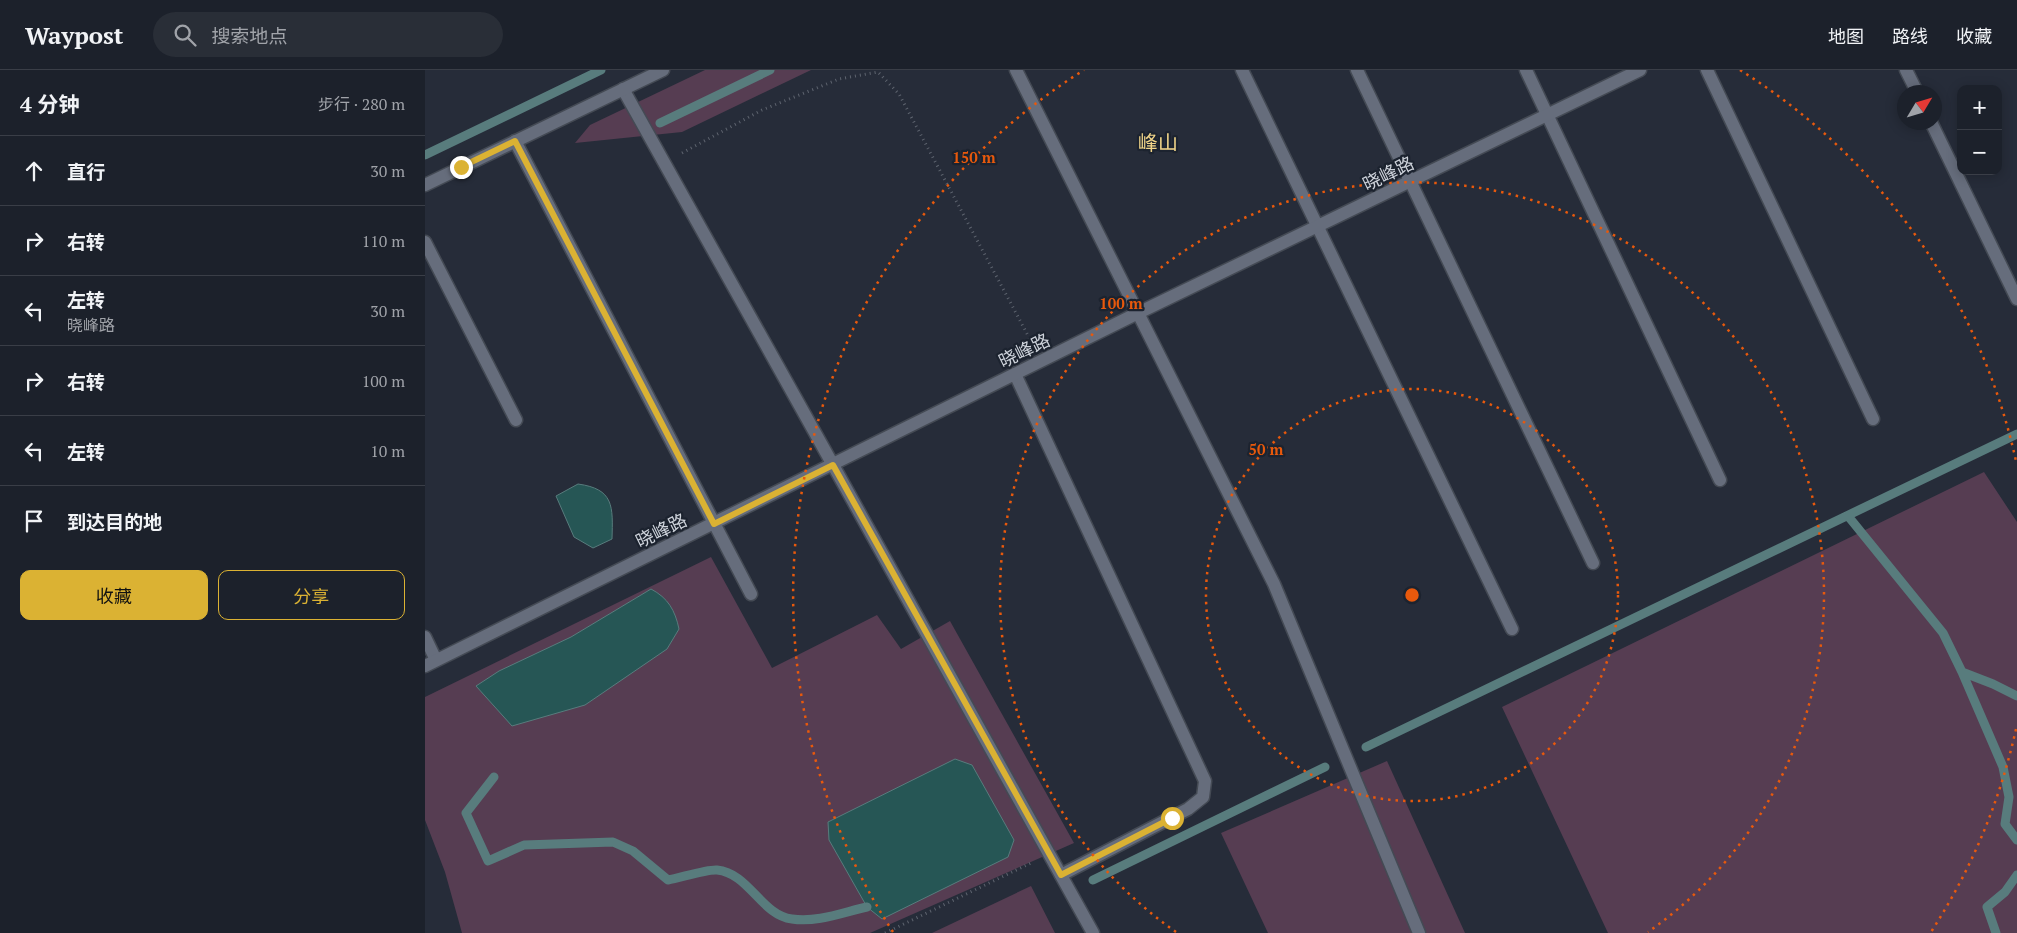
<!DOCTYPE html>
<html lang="zh">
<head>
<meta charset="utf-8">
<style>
	:root { --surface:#1c212b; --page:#292e37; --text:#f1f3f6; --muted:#a0a3a9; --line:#3a3e47; --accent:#dbb233 }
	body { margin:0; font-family:"PT Serif","Noto Sans SC",serif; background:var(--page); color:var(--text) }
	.controls { position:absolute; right:15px; top:15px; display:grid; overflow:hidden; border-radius:10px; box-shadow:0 2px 12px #0003 }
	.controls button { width:45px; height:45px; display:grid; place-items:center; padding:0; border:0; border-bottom:1px solid var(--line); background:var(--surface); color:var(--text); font:25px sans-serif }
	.compass { position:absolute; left:1472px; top:15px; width:45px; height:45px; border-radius:50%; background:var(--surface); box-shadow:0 2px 12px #0003; rotate:52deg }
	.stop { position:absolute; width:15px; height:15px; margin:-11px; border:4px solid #dbb233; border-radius:50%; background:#fff }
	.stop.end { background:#dbb233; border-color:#fff; box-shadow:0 1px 5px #0008 }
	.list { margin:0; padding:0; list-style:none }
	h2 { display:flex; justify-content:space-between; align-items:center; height:65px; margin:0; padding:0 20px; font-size:21px }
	h2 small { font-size:16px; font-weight:400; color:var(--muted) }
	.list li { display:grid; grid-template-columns:32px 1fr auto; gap:15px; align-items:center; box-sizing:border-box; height:70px; padding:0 20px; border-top:1px solid var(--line) }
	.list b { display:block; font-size:19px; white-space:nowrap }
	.list p { margin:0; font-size:16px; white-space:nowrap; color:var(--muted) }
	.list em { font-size:16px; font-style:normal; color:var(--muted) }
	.actions { display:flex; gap:10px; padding:15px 20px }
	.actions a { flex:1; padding:11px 0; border:1px solid var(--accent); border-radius:10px; text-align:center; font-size:18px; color:var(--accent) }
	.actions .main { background:var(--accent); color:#111 }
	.icon { flex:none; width:28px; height:28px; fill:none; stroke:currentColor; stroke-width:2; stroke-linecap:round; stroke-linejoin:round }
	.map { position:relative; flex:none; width:1592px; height:863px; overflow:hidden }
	header { display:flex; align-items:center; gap:30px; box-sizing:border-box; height:70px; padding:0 25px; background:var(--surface); border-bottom:1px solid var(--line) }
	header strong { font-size:24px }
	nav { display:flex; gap:28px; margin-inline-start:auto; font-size:18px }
	.search { width:350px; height:45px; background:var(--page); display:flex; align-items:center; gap:12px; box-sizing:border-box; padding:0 18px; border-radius:28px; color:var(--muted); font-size:19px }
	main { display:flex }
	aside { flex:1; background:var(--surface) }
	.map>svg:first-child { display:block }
	.green { fill:#563d52 }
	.water { fill:#265655; stroke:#587c7d }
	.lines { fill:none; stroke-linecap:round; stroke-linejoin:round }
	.stream { stroke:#587c7d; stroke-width:9 }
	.service-casing { stroke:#444a54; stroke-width:15 }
	.minor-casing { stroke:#444a54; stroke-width:15 }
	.path { stroke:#5e646f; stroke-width:3; stroke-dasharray:1 4; stroke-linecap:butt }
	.service { stroke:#666d7c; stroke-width:12 }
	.minor { stroke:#666d7c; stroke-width:12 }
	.route { stroke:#dbb233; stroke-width:6 }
	.ring { fill:none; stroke:#e8590c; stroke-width:2.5; stroke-dasharray:2.5 5 }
	.labels { text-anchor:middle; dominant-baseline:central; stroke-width:4.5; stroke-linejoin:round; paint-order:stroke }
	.street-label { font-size:18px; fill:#ced3db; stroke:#1c232f }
	.quarter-label { font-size:20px; fill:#f1d589; stroke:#1c232f }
	.centre { fill:#e8590c; stroke:#1c232f; stroke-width:2.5 }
	.ring-label { font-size:15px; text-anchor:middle; font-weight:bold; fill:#e8590c; stroke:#1c232f; stroke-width:4.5; stroke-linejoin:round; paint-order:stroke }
</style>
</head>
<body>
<header>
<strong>Waypost</strong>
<div class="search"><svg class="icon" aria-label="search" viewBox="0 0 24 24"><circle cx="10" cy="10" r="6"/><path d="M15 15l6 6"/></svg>搜索地点</div>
<nav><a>地图</a><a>路线</a><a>收藏</a></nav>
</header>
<main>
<aside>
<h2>4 分钟<small>步行 · 280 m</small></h2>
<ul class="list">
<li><svg class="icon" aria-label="ahead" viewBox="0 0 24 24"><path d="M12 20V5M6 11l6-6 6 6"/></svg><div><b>直行</b></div><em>30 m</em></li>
<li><svg class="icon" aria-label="right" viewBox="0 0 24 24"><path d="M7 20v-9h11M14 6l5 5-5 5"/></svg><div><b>右转</b></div><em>110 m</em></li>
<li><svg class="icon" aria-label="left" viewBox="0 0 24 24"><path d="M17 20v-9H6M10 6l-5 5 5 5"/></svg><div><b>左转</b><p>晓峰路</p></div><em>30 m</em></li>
<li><svg class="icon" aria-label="right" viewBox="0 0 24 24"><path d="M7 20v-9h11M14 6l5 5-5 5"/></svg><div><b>右转</b></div><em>100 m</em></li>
<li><svg class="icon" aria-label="left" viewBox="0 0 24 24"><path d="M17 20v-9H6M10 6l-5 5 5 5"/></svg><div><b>左转</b></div><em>10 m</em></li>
<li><svg class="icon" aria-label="arrive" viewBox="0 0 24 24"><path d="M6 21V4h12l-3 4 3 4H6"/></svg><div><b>到达目的地</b></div></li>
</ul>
<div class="actions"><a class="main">收藏</a><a>分享</a></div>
</aside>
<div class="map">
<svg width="1592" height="863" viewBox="0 0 1592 863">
	<rect width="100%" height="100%" fill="#262c39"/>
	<!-- green -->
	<path class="green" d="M280 0H386L257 62 150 73 165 55Z
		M1559 402 1592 452V863H1183L1077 637Z
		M286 487 347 598 452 545 476 579 525 551 649 773 445 863H37L20 802 0 750V627Z
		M962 691 1040 863H843L796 763Z
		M606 816 630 863H507Z"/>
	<!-- water -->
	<path class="water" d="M153 414C189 419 188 436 187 469L168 478 149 467 131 426Z
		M226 519C243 528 250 540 254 559L242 579 160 635 87 656 51 616 74 601 146 567Z
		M530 689 547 695 589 770 583 787 457 849 442 837 404 770 403 752Z"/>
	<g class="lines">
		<!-- stream -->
		<path class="stream" d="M235 53 345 0
			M0 85 176 0
			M1423 446 1518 563 1537 602 1578 697 1584 727 1580 754 1592 770
			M1537 602 1568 614 1592 626
			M941 677 1592 364
			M69 707 41 743 63 791 99 775 188 772 208 781 243 810C255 808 282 799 292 800 324 803 336 845 367 849 392 853 419 842 442 837
			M668 810 900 697
			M1571 863 1562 837 1580 822 1592 805"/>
		<!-- service casing -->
		<g class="service-casing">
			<path id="service" d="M591 0 713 243
				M817 0 1087 559
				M932 0 1168 493
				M1101 0 1295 410
				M1282 0 1448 349
				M1481 0 1492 22
				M198 19 408 395
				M1506 52 1592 229
				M90 71 326 524
				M0 172 91 350
				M590 304 780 711 778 727 763 739 636 805
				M0 567 11 590"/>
		</g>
		<!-- minor casing -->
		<g class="minor-casing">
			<path id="minor" d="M0 115 238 0
				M713 243 849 514 994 863
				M408 395 668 863
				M0 596 713 243 1215 0"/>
		</g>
		<!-- path -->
		<path class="path" d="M257 83 337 40 414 9 453 2 474 24 607 273
			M460 863 608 792"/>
		<!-- service -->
		<use href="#service" class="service"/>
		<!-- minor -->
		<use href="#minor" class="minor"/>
	</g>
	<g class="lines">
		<!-- route -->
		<path class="route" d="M36 97 90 71 289 454 408 395 636 805 747 748"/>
	</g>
	<!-- distance rings -->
	<g class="ring">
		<circle cx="987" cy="525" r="206"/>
		<path d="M751 862A412 412 0 1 1 1223 862"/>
		<path d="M1591 659A619 619 0 0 1 1506 862M468 862A619 619 0 0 1 659 0M1315 0A619 619 0 0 1 1591 391"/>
	</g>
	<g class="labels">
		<!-- street labels -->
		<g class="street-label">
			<text transform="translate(963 103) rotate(-26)">晓峰路</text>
			<text transform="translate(599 280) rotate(-26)">晓峰路</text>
			<text transform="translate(236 460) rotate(-26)">晓峰路</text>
		</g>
		<!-- quarter labels -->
		<g class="quarter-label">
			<text x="733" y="72">峰山</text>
		</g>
	</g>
	<circle cx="987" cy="525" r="8" class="centre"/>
	<g class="ring-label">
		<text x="549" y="93">150 m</text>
		<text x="696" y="239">100 m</text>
		<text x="841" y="385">50 m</text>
	</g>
</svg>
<div class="controls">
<button>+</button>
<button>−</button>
</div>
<svg class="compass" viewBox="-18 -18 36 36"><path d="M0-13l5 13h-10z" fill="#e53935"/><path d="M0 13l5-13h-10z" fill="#a0a3a9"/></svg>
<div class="stop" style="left:747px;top:748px"></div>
<div class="stop end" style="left:36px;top:97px"></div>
</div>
</main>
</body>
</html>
